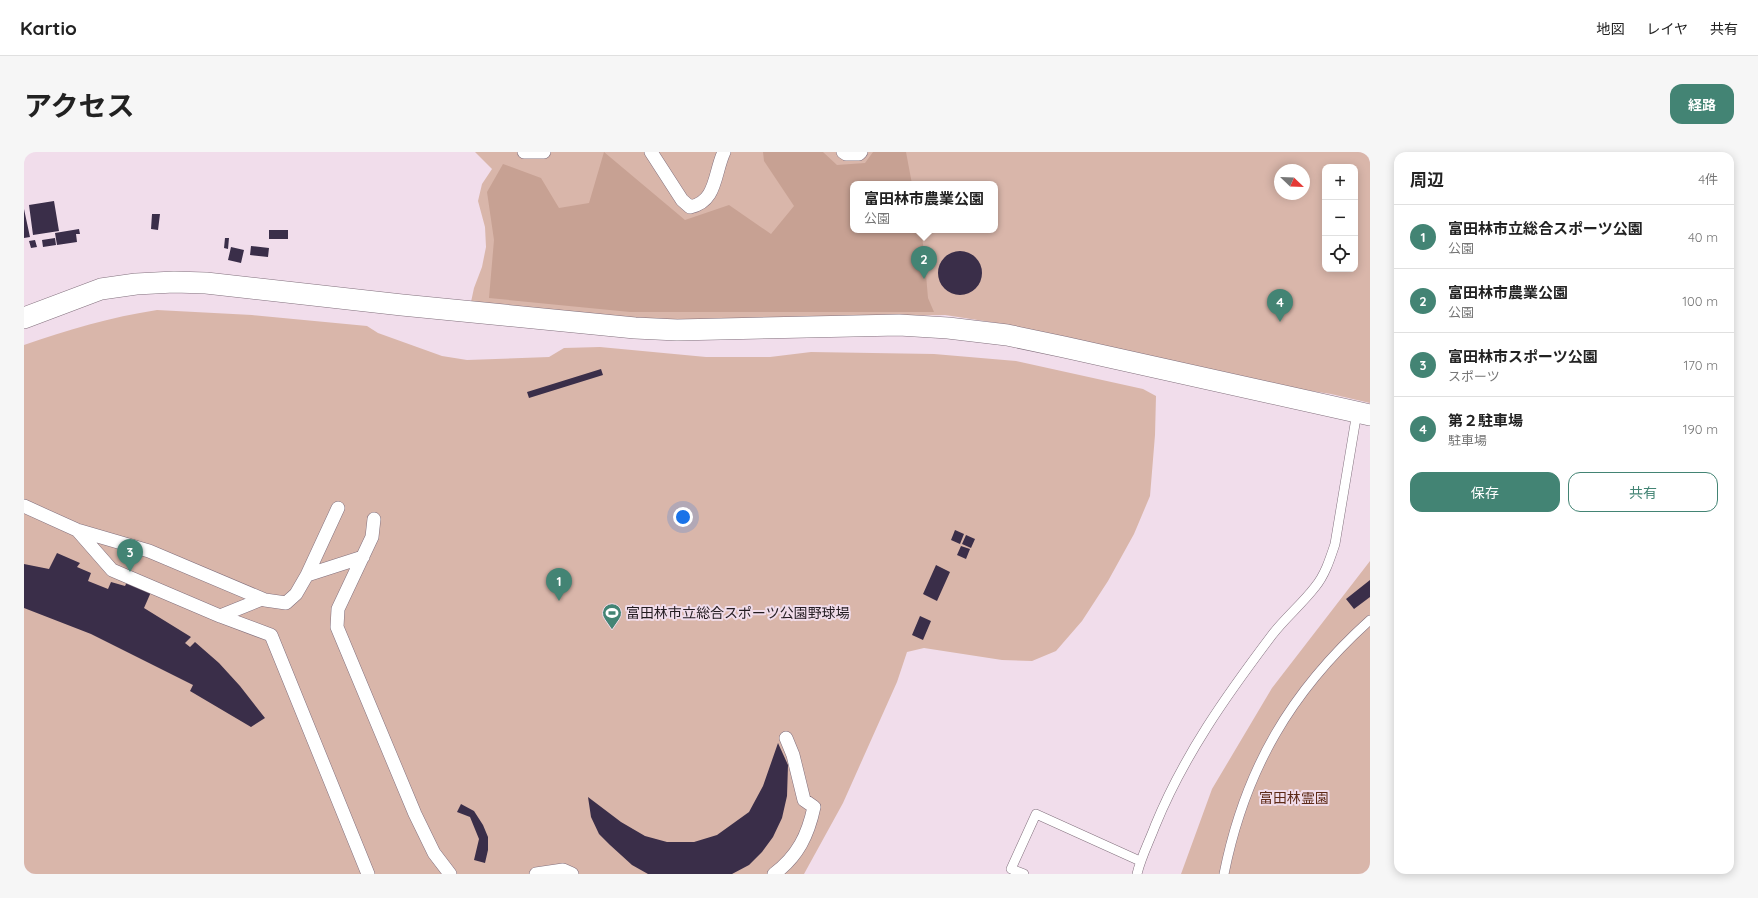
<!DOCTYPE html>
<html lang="ja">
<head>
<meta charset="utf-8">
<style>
	:root { --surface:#fff; --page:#f6f6f6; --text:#222; --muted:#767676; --line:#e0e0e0; --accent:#438474 }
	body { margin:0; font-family:Quicksand,"Noto Sans JP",sans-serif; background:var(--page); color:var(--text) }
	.controls { position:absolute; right:12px; top:12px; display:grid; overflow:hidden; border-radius:8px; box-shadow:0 2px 10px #0003 }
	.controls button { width:36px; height:36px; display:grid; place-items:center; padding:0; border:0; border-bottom:1px solid var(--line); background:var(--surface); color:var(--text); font:20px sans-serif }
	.compass { position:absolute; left:1250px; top:12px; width:36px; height:36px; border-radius:50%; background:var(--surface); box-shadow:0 2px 10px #0003; rotate:113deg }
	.you { position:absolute; left:659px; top:365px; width:14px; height:14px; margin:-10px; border:3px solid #fff; border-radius:50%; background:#1a73e8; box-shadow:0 0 0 6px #1a73e833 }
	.badge { display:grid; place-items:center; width:26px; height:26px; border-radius:50%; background:var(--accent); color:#fff; font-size:13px; font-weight:700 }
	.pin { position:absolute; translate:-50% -33px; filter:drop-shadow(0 1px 2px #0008) }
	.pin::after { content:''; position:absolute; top:21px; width:14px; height:12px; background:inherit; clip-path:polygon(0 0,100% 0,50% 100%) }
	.popup { position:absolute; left:826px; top:29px; width:148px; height:52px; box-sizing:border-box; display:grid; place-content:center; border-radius:8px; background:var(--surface); filter:drop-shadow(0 1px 3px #0005); font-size:13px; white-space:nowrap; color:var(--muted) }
	.popup b { font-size:15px; color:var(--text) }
	.popup::after { content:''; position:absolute; left:50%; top:100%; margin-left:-8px; border:8px solid transparent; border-top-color:var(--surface) }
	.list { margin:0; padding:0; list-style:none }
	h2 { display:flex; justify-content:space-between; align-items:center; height:52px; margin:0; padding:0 16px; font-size:17px }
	h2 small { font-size:13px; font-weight:400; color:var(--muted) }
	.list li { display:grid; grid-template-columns:26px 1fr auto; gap:12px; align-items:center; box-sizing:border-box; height:64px; padding:0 16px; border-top:1px solid var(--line) }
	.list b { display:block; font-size:15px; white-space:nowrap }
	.list p { margin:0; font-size:13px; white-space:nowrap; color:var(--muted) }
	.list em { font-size:13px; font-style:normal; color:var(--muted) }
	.actions { display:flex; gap:8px; padding:12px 16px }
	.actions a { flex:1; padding:9px 0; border:1px solid var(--accent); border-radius:12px; text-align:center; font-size:14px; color:var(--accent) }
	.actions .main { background:var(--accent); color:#fff }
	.icon { flex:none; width:22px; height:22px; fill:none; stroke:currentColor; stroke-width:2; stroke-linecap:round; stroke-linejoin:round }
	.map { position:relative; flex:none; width:1346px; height:722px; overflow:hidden; border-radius:12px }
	header { display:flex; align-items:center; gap:24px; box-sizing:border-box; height:56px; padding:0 20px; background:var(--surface); border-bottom:1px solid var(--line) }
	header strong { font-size:19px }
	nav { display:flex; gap:22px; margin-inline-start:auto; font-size:14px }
	.intro { display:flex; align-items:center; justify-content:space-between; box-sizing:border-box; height:96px; padding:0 24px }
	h1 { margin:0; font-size:28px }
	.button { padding:10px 18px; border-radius:12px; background:var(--accent); color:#fff; font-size:14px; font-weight:700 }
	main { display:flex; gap:24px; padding:0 24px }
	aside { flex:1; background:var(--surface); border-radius:12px; box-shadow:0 2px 10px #0003 }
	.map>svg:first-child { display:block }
	.green { fill:#d9b6aa; fill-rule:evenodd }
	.forest { fill:#c7a193 }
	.building { fill:#3a2e49 }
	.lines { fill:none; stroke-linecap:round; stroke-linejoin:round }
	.service-casing { stroke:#82707d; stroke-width:10 }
	.pedestrian-casing { stroke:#82707d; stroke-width:14 }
	.tertiary-casing { stroke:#82707d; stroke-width:22 }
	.service { stroke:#fff; stroke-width:9 }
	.pedestrian { stroke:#fff; stroke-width:13 }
	.tertiary { stroke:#fff; stroke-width:21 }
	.labels { text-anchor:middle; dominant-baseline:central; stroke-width:4; stroke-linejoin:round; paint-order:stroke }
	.poi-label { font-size:14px; fill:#221b20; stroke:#f1ddeb; text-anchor:start }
	.park-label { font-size:14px; fill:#5d2a17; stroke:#f1ddeb }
</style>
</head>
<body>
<header>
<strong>Kartio</strong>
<nav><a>地図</a><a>レイヤ</a><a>共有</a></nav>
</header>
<div class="intro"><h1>アクセス</h1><a class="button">経路</a></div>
<main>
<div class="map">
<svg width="1346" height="722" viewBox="0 0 1346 722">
	<rect width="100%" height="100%" fill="#f1ddeb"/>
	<!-- green -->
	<path class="green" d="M451 0H1346V251L1307 242 1274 237 986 173 921 163 630 168 447 150 450 136 458 115 462 95 461 75 454 49 458 32 468 17ZM1301 15H1331V117H1301ZM1256 18H1280V42H1256ZM829 32H971V78H829Z
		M133 158 228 163 343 174 354 181 418 204 443 208 525 205 540 196 576 195 682 205H746L787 200 910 202 992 209 1119 237 1132 244 1131 283 1126 344 1110 382 1084 429 1058 469 1032 499 1008 509 978 508 900 496 883 500 873 530 819 651 780 722H0V193C43 178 87 165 133 158Z
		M1346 409V722H1157L1188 637 1248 536Z"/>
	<!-- forest -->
	<path class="forest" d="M580 0 661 68 705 53 747 82 770 54 740 9 739 0H799L813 13 841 11 849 0H882L888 32H829V78H897L900 99 904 146 910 160H606L465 146 470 88 463 40 479 12 517 26 535 56 565 51Z"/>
	<!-- building -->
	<path class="building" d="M30 49 35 79 9 83 5 53Z
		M0 57 6 85 0 86Z
		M128 62H136L134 78 127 77Z
		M55 77 56 82H52L53 90 33 93 31 81Z
		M245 78H264V87H245Z
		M31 86 32 93 19 95 18 88Z
		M201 86H205L204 97 200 96Z
		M11 88 13 95 7 96 5 89Z
		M227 94 245 96 244 105 226 103Z
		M207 95 220 98 217 111 204 108Z
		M914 121a22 22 0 1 1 44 0a22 22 0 1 1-44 0Z
		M577 217 579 223 505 246 503 240Z
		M931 378 940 382 936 392 927 388Z
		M942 383 951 387 947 396 938 392Z
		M937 394 946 397 942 407 933 403Z
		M33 401 56 411 53 415 67 421 64 429 84 437 87 430 101 434 103 430 127 440 120 456 167 485 161 491 166 495 171 490 195 511 216 534 241 566 227 575 166 539 169 533 67 482 0 456V412L25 417Z
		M912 413 926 420 913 449 899 442Z
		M1346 428V445L1330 457 1322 447Z
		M896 464 907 469 899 488 888 483Z
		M754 591 764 613 763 644 758 666 749 685 738 700 725 713 708 722H624L608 713 586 693 575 682 567 665 564 645 597 670 621 684 643 690H670L693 683 725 660 739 634Z
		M437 652 450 659 459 673 464 685V698L461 711 450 708 455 687 446 665 433 660Z"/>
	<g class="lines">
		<!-- service casing -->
		<g class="service-casing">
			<path id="service" d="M1000 722 987 717 1012 662 1116 709
				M1113 722C1117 705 1125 690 1131 674 1160 603 1202 544 1248 483 1261 466 1278 452 1291 435 1301 423 1306 407 1311 392L1333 260
				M1200 722C1221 617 1267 539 1346 468"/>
		</g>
		<!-- pedestrian casing -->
		<g class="pedestrian-casing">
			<path id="pedestrian" d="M500 0H520
				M627 0 658 48 666 55C693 50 690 21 700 0
				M819 0 822 2H835L837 0
				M0 354 53 378 125 399 241 448 262 451 272 442 283 423 339 405
				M350 367 348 385 314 457 313 475 391 662 410 701 426 722
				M53 378 88 418 196 464 238 447
				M283 423 314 356
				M196 464 247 483 344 722
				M512 722 539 718 548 722
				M750 722C774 704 784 683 790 655L780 648 769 603 762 586"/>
		</g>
		<!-- tertiary casing -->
		<g class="tertiary-casing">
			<path id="tertiary" d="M0 166 77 137 112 132 150 130 182 131 378 153 611 176 653 178 875 173 924 176 983 183 1040 195 1346 263"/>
		</g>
		<!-- service -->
		<use href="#service" class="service"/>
		<!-- pedestrian -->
		<use href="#pedestrian" class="pedestrian"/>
		<!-- tertiary -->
		<use href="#tertiary" class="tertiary"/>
	</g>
	<!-- icons -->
	<defs>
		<g id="stadium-pin" transform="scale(1)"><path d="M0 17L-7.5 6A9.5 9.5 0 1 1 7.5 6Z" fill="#438474" stroke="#f1ddeb"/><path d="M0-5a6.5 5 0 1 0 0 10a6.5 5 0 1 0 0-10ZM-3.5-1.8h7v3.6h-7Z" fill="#fff"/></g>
	</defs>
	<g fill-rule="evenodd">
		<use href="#stadium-pin" x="588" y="461"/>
	</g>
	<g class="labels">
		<!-- poi labels -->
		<g class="poi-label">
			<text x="602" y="461">富田林市立総合スポーツ公園野球場</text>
		</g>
		<!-- park labels -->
		<g class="park-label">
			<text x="1270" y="646">富田林霊園</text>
		</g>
	</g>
</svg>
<div class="controls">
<button>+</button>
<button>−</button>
<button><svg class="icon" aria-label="locate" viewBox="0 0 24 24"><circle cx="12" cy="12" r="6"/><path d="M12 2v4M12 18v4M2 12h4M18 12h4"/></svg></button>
</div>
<svg class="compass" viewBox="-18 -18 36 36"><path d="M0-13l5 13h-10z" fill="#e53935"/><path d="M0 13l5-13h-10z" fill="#767676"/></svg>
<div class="you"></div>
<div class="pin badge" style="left:535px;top:449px">1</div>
<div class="pin badge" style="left:900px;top:127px">2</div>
<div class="popup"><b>富田林市農業公園</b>公園</div>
<div class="pin badge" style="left:106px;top:420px">3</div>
<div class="pin badge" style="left:1256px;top:170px">4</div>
</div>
<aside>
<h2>周辺<small>4件</small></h2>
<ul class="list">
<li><span class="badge">1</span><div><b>富田林市立総合スポーツ公園</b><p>公園</p></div><em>40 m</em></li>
<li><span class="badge">2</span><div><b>富田林市農業公園</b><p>公園</p></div><em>100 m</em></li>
<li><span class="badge">3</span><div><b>富田林市スポーツ公園</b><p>スポーツ</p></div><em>170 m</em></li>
<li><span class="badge">4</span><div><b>第２駐車場</b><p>駐車場</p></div><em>190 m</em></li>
</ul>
<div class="actions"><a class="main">保存</a><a>共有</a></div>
</aside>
</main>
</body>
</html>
